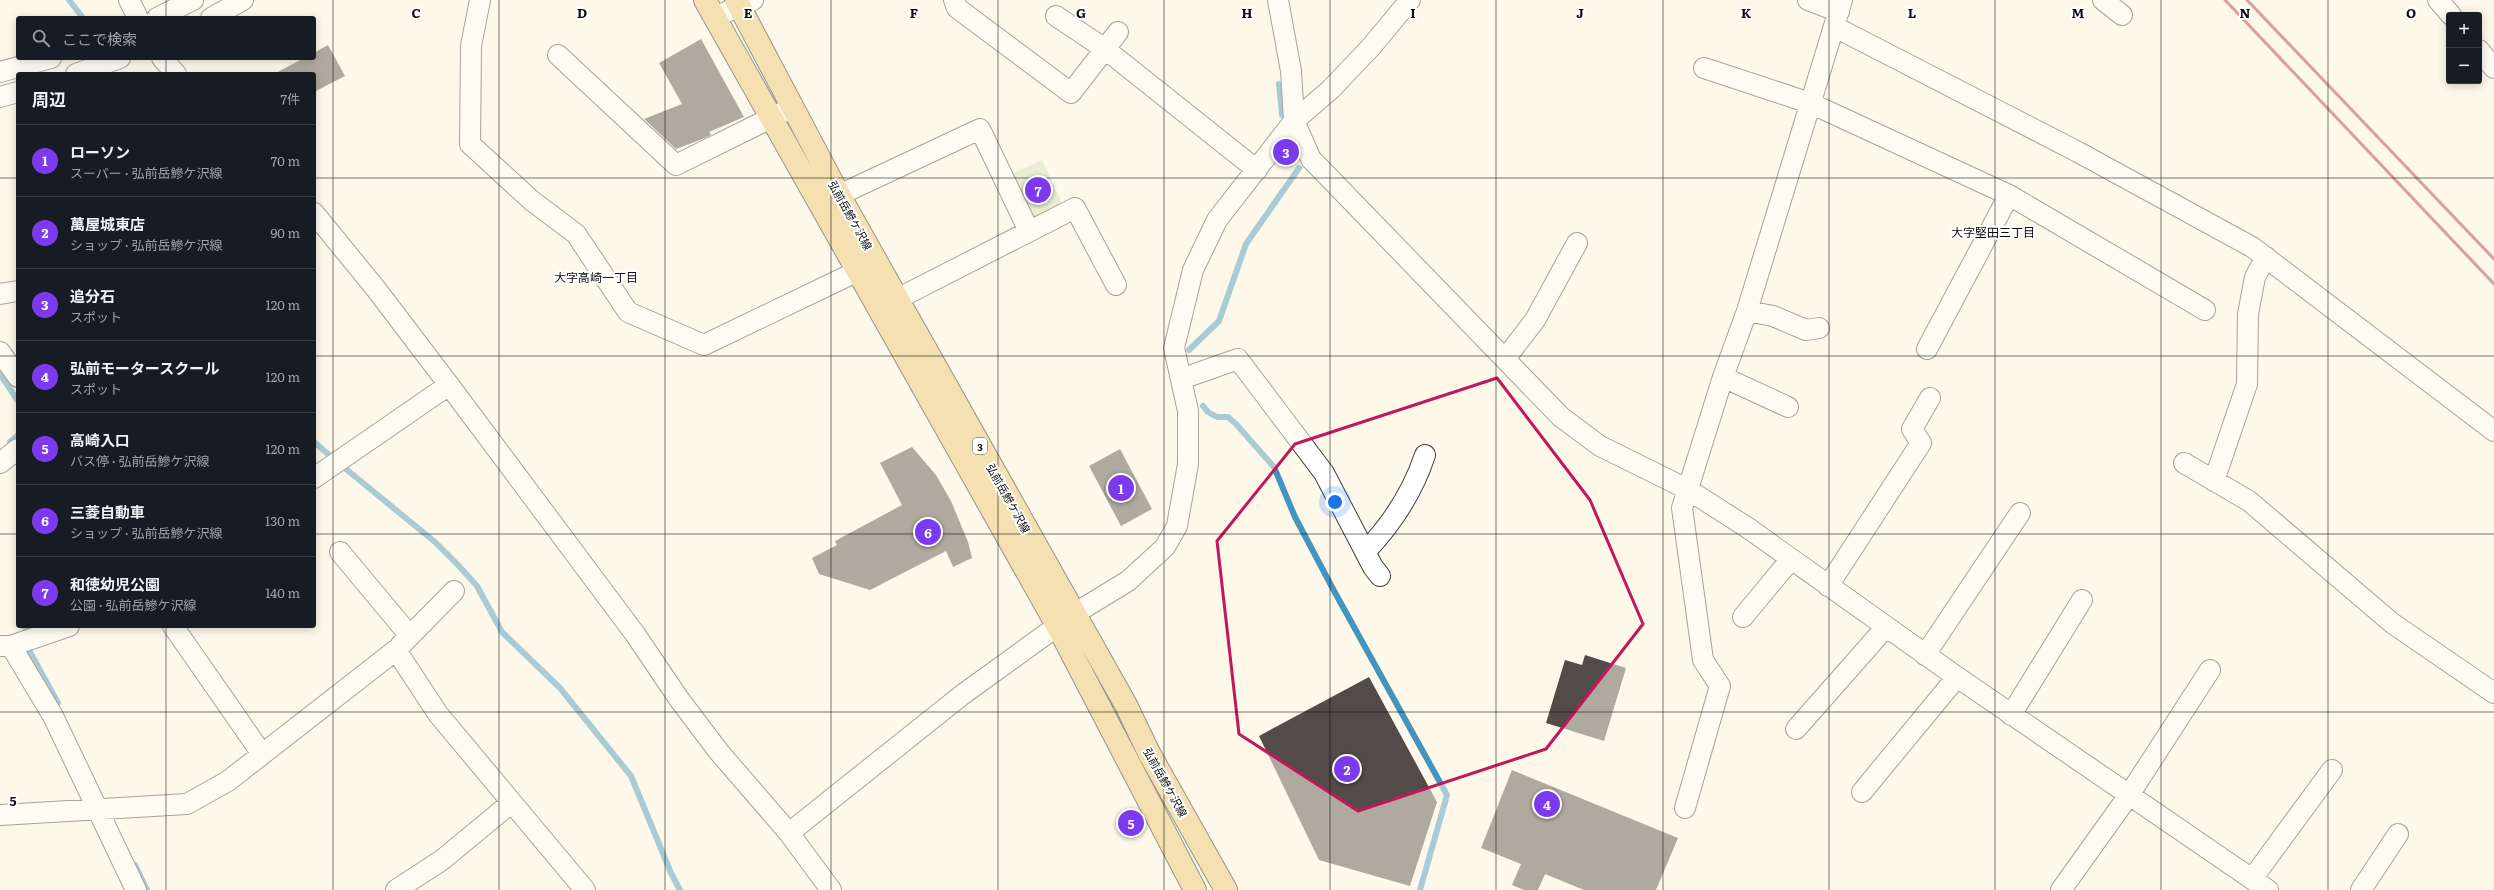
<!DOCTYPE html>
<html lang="ja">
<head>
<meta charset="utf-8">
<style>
	:root { --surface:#171b24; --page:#242831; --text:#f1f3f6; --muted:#9ea1a6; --line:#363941; --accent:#7c3aed }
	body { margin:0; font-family:Literata,"Noto Sans JP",serif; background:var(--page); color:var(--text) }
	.controls { position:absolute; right:12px; top:12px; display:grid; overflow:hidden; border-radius:4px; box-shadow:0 2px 10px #0003 }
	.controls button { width:36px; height:36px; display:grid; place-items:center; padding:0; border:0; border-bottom:1px solid var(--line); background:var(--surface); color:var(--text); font:20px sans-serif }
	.you { position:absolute; left:1335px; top:502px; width:14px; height:14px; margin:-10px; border:3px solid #fff; border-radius:50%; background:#1a73e8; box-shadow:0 0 0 6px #1a73e833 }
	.badge { display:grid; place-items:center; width:26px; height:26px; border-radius:50%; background:var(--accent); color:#fff; font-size:13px; font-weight:700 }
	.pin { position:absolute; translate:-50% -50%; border:2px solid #fff; box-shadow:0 1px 4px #0006 }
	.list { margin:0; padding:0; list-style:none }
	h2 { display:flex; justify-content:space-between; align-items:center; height:52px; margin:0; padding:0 16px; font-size:17px }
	h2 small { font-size:13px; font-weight:400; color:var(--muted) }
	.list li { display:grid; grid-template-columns:26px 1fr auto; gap:12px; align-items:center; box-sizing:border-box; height:72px; padding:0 16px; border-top:1px solid var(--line) }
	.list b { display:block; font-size:15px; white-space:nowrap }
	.list p { margin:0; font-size:13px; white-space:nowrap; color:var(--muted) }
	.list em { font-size:13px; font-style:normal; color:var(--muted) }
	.icon { flex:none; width:22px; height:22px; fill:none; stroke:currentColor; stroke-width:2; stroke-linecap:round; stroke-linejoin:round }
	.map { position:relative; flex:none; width:2494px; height:890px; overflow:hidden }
	.search { position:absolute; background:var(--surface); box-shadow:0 2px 10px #0003; left:16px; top:16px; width:300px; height:44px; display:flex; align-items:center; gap:10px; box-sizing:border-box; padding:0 14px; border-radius:4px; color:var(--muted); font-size:15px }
	.panel { position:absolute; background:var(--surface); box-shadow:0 2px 10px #0003; left:16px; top:72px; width:300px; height:556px; border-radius:4px }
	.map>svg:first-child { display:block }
	.green { fill:#d1e3b8 }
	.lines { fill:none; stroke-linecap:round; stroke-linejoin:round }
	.stream { stroke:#4494bd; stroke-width:6 }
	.building { fill:#524b48 }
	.minor-casing { stroke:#3d3d3d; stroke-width:22 }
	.major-casing { stroke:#1b1b1b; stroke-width:24 }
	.minor { stroke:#fff; stroke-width:20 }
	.major { stroke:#e9c46e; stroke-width:22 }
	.rail { stroke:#aa3340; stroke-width:3 }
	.marked { fill:none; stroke:#c2185b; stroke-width:3; stroke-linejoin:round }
	.grid { fill:none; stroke:#0a0a0a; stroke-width:1; stroke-opacity:0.55 }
	.labels { text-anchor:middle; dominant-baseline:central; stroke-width:4; stroke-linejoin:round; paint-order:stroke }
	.shield { fill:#fff; stroke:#545454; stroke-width:1 }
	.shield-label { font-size:10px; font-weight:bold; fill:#0a0a0a }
	.street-label { font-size:11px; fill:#0a0a0a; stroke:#fff }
	.neighbourhood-label { font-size:12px; fill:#0a0a0a; stroke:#fff }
	.grid-label { font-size:13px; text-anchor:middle; font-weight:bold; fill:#0a0a0a; stroke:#fff; stroke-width:4; stroke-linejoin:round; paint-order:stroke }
</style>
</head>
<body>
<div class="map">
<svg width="2494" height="890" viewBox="0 0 2494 890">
	<rect width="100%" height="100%" fill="#fdf8ea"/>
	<!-- green -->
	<path class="green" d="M1042 160 1063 206 1034 219 1013 173Z"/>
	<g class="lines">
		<!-- stream -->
		<path class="stream" d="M69 0 83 18
			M1279 84 1282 115
			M1189 350 1219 321 1246 244 1299 168
			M0 374 18 401
			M1203 406 1208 412 1217 417H1228L1236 424 1274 467 1295 517 1333 589 1447 795 1420 890
			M10 442 18 435
			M314 442 328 454
			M341 465 435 542 458 565 477 586 502 632 560 688 631 776 671 873 680 890
			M24 627 28 626
			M30 652 58 703
			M135 865 147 890"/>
	</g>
	<!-- building -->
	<path class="building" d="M701 39 744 117 709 132 711 135 705 138 676 149 644 119 682 104 659 63Z
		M328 45 345 76 314 92V74H274L304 58H314V53Z
		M912 447 936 475 951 501 968 542 972 558 953 567 946 551 870 590 819 574 812 558 837 545 835 541 902 505 880 463Z
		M1120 449 1152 509 1121 526 1089 466Z
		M1585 655 1626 668 1604 741 1546 723 1565 660 1582 665Z
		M1369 677 1437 802 1410 886 1319 860 1259 736Z
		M1512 770 1678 838 1656 890H1584L1545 874 1538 890H1524L1512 885 1521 864 1481 848Z"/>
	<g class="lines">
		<!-- minor casing -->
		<g class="minor-casing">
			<path id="minor" d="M129 0 138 18
				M480 0 471 46 470 144 531 200 576 234 628 312 704 345 858 271
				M954 0 957 8 1071 93 1118 32
				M1278 0 1291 71 1294 121 1311 159 1561 417 1600 446 1687 489 1748 528 1957 677 2268 890
				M1808 0 1839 12
				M2103 0 2122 15
				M2438 0 2451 15
				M1056 16 1105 49 1257 170
				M715 17 753 0
				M157 18 193 0
				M211 18 243 0
				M1835 27 2078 152 2252 247 2494 431
				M2479 50 2494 68
				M558 55 676 165 793 107
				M162 58 176 74
				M1704 68 1810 103 2009 195 2205 310
				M0 72 51 58
				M76 74 120 58
				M0 97 18 92
				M839 195 980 129 1029 231
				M314 213 376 289 449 385 635 634 679 699 719 752 789 833 831 890
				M0 294 18 291
				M897 299 1075 208 1116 285
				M1747 311 1773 316 1806 330 1819 328
				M1927 349 2009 195
				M0 352 18 377
				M1505 359 1535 320 1577 243
				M1723 377 1788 407
				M1181 379 1238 359 1324 473 1373 567 1380 576
				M0 463 18 449
				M2184 463 2249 501 2392 623 2494 693
				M314 478 449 385
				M2214 481 2247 384 2248 314 2255 277 2266 257
				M340 552 410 636
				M1365 552C1392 524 1413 491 1425 455
				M1828 586 1921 443 1912 429 1930 398
				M1743 617 1791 559
				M173 626 262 754
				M0 646H11L69 626
				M11 646 53 716 136 890
				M400 646 454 591
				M1925 655 2020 513
				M2011 715 2082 600
				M1796 729 1886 627
				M1862 792 1957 677
				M1685 808 1720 686 1703 660 1682 508 1723 377 1747 311 1842 0
				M0 815 187 804 228 781 396 650 438 714 585 890
				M789 833 962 695 1074 614 1128 581 1165 547 1177 526 1188 464V411L1174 348 1193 270 1217 220 1294 121 1331 89 1371 47 1410 0
				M2252 879 2332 770
				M396 890 442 860 511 803
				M2061 890 2129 795 2210 670
				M2361 890 2398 834"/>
		</g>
		<!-- major casing -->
		<g class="major-casing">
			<path id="major" d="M705 0 1058 627 1195 890
				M736 0 839 195 1126 705 1149 753 1226 890"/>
		</g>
		<!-- minor -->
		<use href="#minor" class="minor"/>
		<!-- major -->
		<use href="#major" class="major"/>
		<!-- rail -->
		<path class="rail" d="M2225 0 2494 284
			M2247 0 2494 259"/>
	</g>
	<!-- marked area -->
	<path d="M0 0H2494V890H0ZM1497 378 1590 500 1643 624 1546 749 1358 811 1239 734 1217 541 1295 444Z" fill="#fdf8ea" fill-opacity=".55" fill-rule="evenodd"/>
	<path class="marked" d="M1497 378 1590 500 1643 624 1546 749 1358 811 1239 734 1217 541 1295 444Z"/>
	<!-- grid -->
	<path class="grid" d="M166 0V18M333 0V890M499 0V890M665 0V890M831 0V890M998 0V890M1164 0V890M1330 0V890M1496 0V890M1663 0V890M1829 0V890M1995 0V890M2161 0V890M2328 0V890M166 58V74M0 178H18M314 178H2494M0 356H18M314 356H2494M0 534H18M314 534H2494M166 626V890M0 712H2494"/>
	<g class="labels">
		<!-- shield labels -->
		<rect class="shield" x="973" y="438" width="14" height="16" rx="3"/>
		<g class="shield-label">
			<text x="980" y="446">3</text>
		</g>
		<!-- street labels -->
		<g class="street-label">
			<text transform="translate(851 215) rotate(61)">弘前岳鰺ケ沢線</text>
			<text transform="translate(1009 498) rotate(61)">弘前岳鰺ケ沢線</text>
			<text transform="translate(1166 782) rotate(61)">弘前岳鰺ケ沢線</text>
		</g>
		<!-- neighbourhood labels -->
		<g class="neighbourhood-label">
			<text x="1993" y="232">大字堅田三丁目</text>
			<text x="596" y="277">大字高崎一丁目</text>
		</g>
	</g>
	<g class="grid-label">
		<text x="416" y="18">C</text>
		<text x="582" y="18">D</text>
		<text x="748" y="18">E</text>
		<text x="914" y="18">F</text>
		<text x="1081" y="18">G</text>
		<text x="1247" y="18">H</text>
		<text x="1413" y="18">I</text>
		<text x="1580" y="18">J</text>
		<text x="1746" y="18">K</text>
		<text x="1912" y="18">L</text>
		<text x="2078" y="18">M</text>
		<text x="2245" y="18">N</text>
		<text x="2411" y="18">O</text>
		<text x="13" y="806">5</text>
	</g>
</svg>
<div class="controls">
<button>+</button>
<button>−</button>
</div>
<div class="you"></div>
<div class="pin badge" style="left:1121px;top:488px">1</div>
<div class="pin badge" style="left:1347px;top:769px">2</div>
<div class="pin badge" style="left:1286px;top:152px">3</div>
<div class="pin badge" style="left:1547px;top:804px">4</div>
<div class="pin badge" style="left:1131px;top:823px">5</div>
<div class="pin badge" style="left:928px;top:532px">6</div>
<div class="pin badge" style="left:1038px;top:190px">7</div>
<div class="search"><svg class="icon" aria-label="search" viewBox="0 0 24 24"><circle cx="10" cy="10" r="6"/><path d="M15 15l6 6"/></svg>ここで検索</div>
<section class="panel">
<h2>周辺<small>7件</small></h2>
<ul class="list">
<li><span class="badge">1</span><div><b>ローソン</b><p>スーパー · 弘前岳鰺ケ沢線</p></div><em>70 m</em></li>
<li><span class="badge">2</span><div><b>萬屋城東店</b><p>ショップ · 弘前岳鰺ケ沢線</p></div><em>90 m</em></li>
<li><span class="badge">3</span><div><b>追分石</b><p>スポット</p></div><em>120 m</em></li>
<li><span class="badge">4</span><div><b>弘前モータースクール</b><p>スポット</p></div><em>120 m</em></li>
<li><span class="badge">5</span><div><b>高崎入口</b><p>バス停 · 弘前岳鰺ケ沢線</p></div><em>120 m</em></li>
<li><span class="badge">6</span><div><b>三菱自動車</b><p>ショップ · 弘前岳鰺ケ沢線</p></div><em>130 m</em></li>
<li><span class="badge">7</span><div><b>和徳幼児公園</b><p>公園 · 弘前岳鰺ケ沢線</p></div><em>140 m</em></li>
</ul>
</section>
</div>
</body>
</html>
